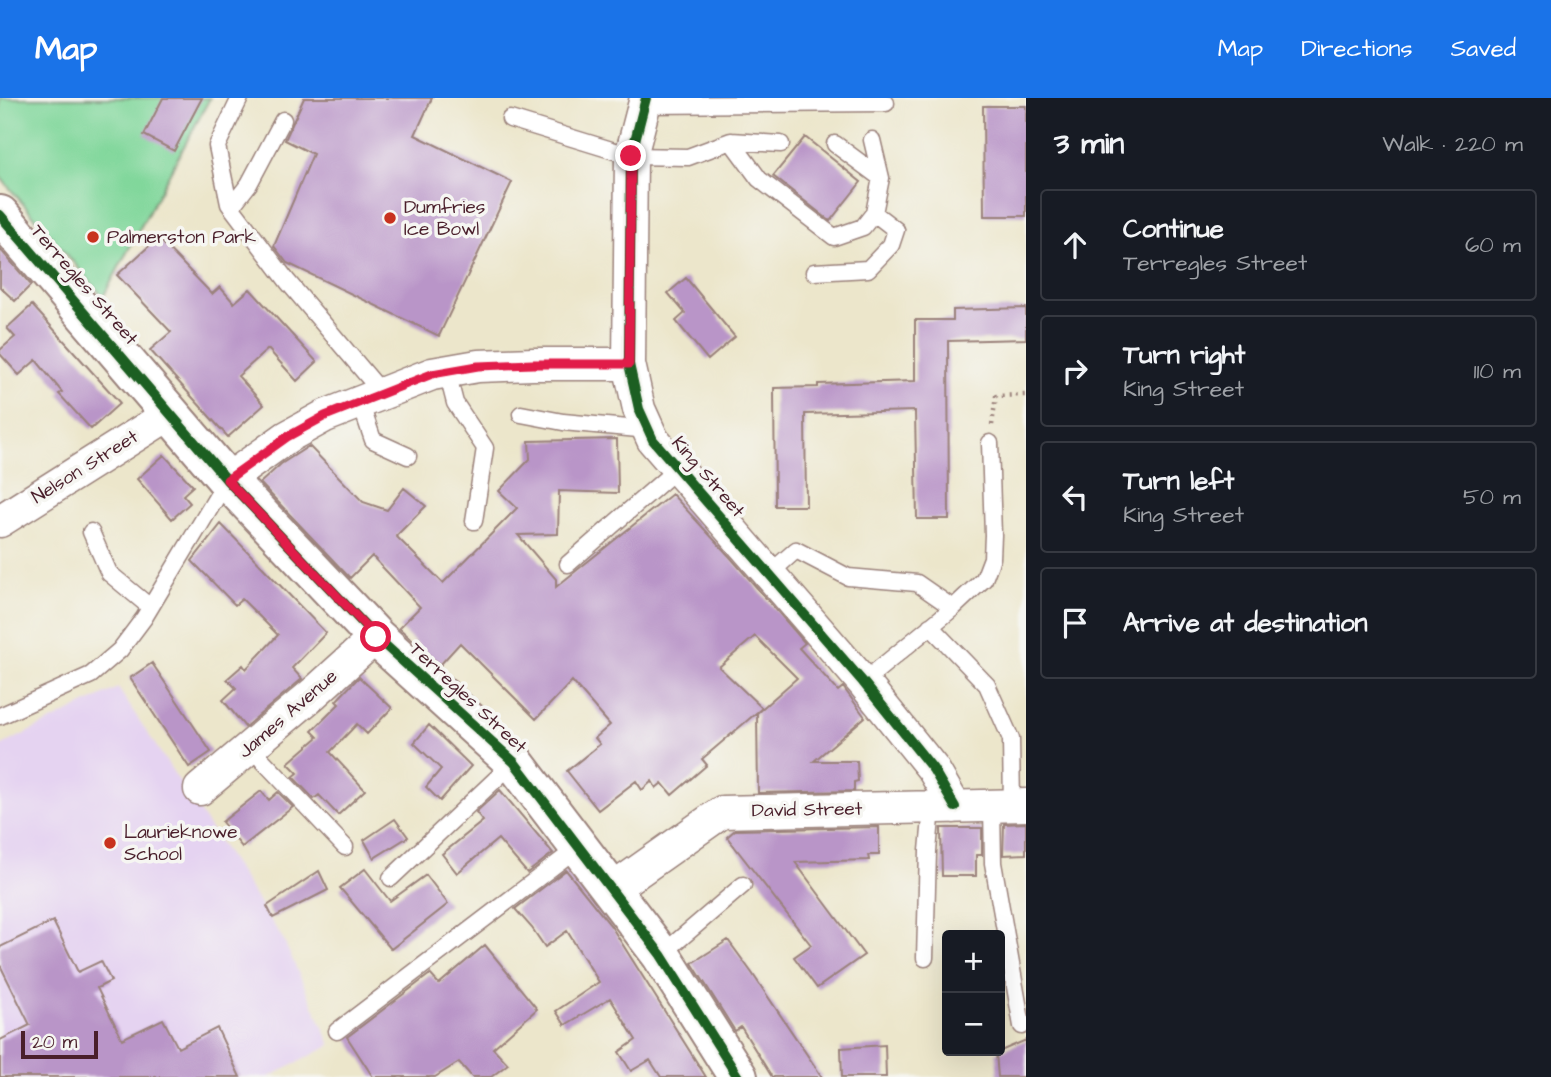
<!DOCTYPE html>
<html lang="en">
<head>
<meta charset="utf-8">
<style>
	:root { --surface:#171b24; --page:#20242c; --text:#f1f3f6; --muted:#9ea1a6; --line:#363941; --accent:#1a73e8 }
	body { margin:0; font-family:"Architects Daughter",sans-serif; background:var(--page); color:var(--text) }
	.controls { position:absolute; right:21px; bottom:21px; display:grid; overflow:hidden; border-radius:7px; box-shadow:0 7px 28px #0002 }
	.controls button { width:63px; height:63px; display:grid; place-items:center; padding:0; border:0; border-bottom:2px solid var(--line); background:var(--surface); color:var(--text); font:35px sans-serif }
	.scale { position:absolute; left:21px; bottom:18px; width:77px; box-sizing:border-box; padding-left:7px; border:4px solid #4a1f2b; border-top:0; font-size:19px; line-height:24px; white-space:nowrap; color:#4a1f2b; -webkit-text-stroke:5px #f6f6f2; paint-order:stroke }
	.stop { position:absolute; width:21px; height:21px; margin:-16px; border:5px solid #e11d48; border-radius:50%; background:#fff }
	.stop.end { background:#e11d48; border-color:#fff; box-shadow:0 2px 7px #0008 }
	.list { margin:0; padding:0; list-style:none }
	h2 { display:flex; justify-content:space-between; align-items:center; height:91px; margin:0; padding:0 28px; font-size:30px }
	h2 small { font-size:23px; font-weight:400; color:var(--muted) }
	.list li { display:grid; grid-template-columns:46px 1fr auto; gap:21px; align-items:center; box-sizing:border-box; height:112px; margin:0 14px 14px; padding:0 14px; border:2px solid var(--line); border-radius:7px }
	.list b { display:block; font-size:26px; white-space:nowrap }
	.list p { margin:0; font-size:23px; white-space:nowrap; color:var(--muted) }
	.list em { font-size:23px; font-style:normal; color:var(--muted) }
	.icon { flex:none; width:38px; height:38px; fill:none; stroke:currentColor; stroke-width:2; stroke-linecap:round; stroke-linejoin:round }
	.map { position:relative; flex:none; width:1026px; height:979px; overflow:hidden }
	header { display:flex; align-items:center; gap:42px; box-sizing:border-box; height:98px; padding:0 35px; background:var(--accent); color:#fff }
	header strong { font-size:33px }
	nav { display:flex; gap:38px; margin-inline-start:auto; font-size:24px }
	main { display:flex }
	aside { flex:1; background:var(--surface) }
	.map>svg:first-child { display:block }
	.built { fill:#e5d3f1 }
	.park { fill:#81d79b; stroke:#667b63; stroke-width:2 }
	.building { fill:#b995c8 }
	.lines { fill:none; stroke-linecap:round; stroke-linejoin:round }
	.service-casing { stroke:#9b827b; stroke-width:19 }
	.minor-casing { stroke:#9b827b; stroke-width:35 }
	.tertiary-casing { stroke:#9b827b; stroke-width:42 }
	.path { stroke:#9b827b; stroke-width:4.5; stroke-dasharray:2 5; stroke-linecap:butt }
	.service { stroke:#fff; stroke-width:16 }
	.minor { stroke:#fff; stroke-width:32 }
	.tertiary { stroke:#fff; stroke-width:38 }
	.cycleway-casing { stroke:#f6f6f2; stroke-width:15 }
	.cycleway { stroke:#1b5e20; stroke-width:10 }
	.route { stroke:#e11d48; stroke-width:9 }
	.poi-dot { fill:#c8321e; stroke:#f6f6f2; stroke-width:2.5 }
	.labels { text-anchor:middle; dominant-baseline:central; stroke-width:7; stroke-linejoin:round; paint-order:stroke }
	.poi-label { font-size:19px; fill:#4a1f2b; stroke:#f6f6f2; text-anchor:start }
	.street-label { font-size:19px; fill:#4a1f2b; stroke:#f6f6f2 }
</style>
</head>
<body>
<header>
<strong>Map</strong>
<nav><a>Map</a><a>Directions</a><a>Saved</a></nav>
</header>
<main>
<div class="map">
<svg width="1026" height="979" viewBox="0 0 1026 979">
	<rect width="100%" height="100%" fill="#f6f6f2"/>
	<filter id="ink" filterUnits="userSpaceOnUse"><feTurbulence type="fractalNoise" baseFrequency=".0143" numOctaves="2"/><feDisplacementMap in="SourceGraphic" scale="14" xChannelSelector="R" yChannelSelector="G"/><feConvolveMatrix kernelMatrix="1 2 1 2 8 2 1 2 1" color-interpolation-filters="sRGB"/></filter>
	<filter id="wash" filterUnits="userSpaceOnUse"><feTurbulence type="fractalNoise" baseFrequency=".00686" numOctaves="4" result="noise"/><feDisplacementMap in="SourceGraphic" scale="28" xChannelSelector="R" yChannelSelector="G"/><feGaussianBlur stdDeviation="1.57" result="paint"/><feColorMatrix in="noise" values="0 0 0 0 0 0 0 0 0 0 0 0 0 0 0 0 0 1.4 0 .05"/><feComposite in="paint" operator="in"/></filter>
	<g filter="url(#wash)">
		<rect width="100%" height="100%" fill="#ece6cb"/>
		<!-- built -->
		<path class="built" d="M118 590 283 841 331 947 269 979H0V648Z"/>
		<!-- park -->
		<path class="park" d="M0 0H210L103 199 0 79Z"/>
		<g id="blocks">
			<!-- building -->
			<path class="building" d="M163 0H202L174 53 144 37Z
				M304 0H432L415 37 512 84 439 238 287 165 274 148 313 56 285 42Z
				M983 8H1026V118H984Z
				M805 39 861 84 830 123 773 78Z
				M158 140 212 196 220 189 234 205 250 191 317 264 297 283 268 251 238 278 264 307 228 339 150 252 171 234 117 177Z
				M0 151 31 187 15 203 0 189Z
				M686 180 735 239 708 262 676 223 685 215 668 195Z
				M32 207 120 305 91 331 59 296 62 294 36 262 19 277 0 256V252L15 239 7 230Z
				M1026 210V241L948 243 949 421H917L915 313 805 316 806 408H775L774 290 818 289V286L915 283V222H953V212Z
				M617 341 618 395 559 393 558 436 518 437 556 481V489L672 396 730 459 805 545 799 550 838 593 843 589 865 619 814 663H857L858 683 854 684V693L758 695 757 615 797 580 755 538 719 569 762 610 702 661 707 667 672 697 662 685 656 690 652 683 642 692 636 683 598 712 567 673 600 646 595 640 610 627 572 583 536 621 460 545 440 567 399 530 420 509 372 458 350 480 260 385 281 366 309 348 363 404 387 412 404 390 426 408 396 438 443 485 517 410 499 393 530 361 529 343Z
				M164 357 193 388 183 397 190 405 172 421 137 381Z
				M221 426 326 535 292 570 302 581 245 629 223 602 236 590 227 581 243 567 246 571 278 537 242 501 235 507 192 463Z
				M152 565 211 654 189 669 130 580Z
				M359 579 392 610 367 636 357 626 330 654 365 692 338 717 319 697 314 701 293 679 298 675 288 665 318 639 312 633 339 606 336 603Z
				M429 627 471 668 440 703 426 689 441 671 414 645Z
				M500 692 553 755 527 775 498 741 457 775 442 756 483 723 476 714Z
				M261 693 269 702 278 694 293 709 242 749 222 724Z
				M395 721 408 739 374 760 364 742Z
				M1026 725V756L1003 757 1004 726Z
				M879 729V757H868L869 762 795 764 864 857 817 890 794 859 811 847 727 739 735 732Z
				M941 730H982V757H976V778H942Z
				M365 771 390 803 426 777 448 806 391 851 340 790Z
				M566 772 611 828 706 979H661L650 962 631 973 619 954 636 942 610 900 565 927 556 913 599 884 567 833 545 849 532 830 515 811Z
				M319 773 328 792 273 820 267 808Z
				M53 823 78 874 101 863 111 883 97 890 122 941 163 921 178 950 217 930 240 979H0V942L30 927 0 867V849Z
				M728 842 752 875 822 979H772L741 929 735 933 692 865Z
				M485 847 537 911 493 950 508 966 491 979H472L459 964 435 979H373L347 939 430 876 439 886Z
				M1026 942V979H998L996 955Z
				M885 947 886 979H842L841 950Z"/>
		</g>
	</g>
	<g filter="url(#ink)">
		<use href="#blocks" fill-opacity="0" stroke="#9b827b" stroke-width="2"/>
		<g class="lines">
			<!-- service casing -->
			<g class="service-casing">
				<path id="service" d="M240 0 217 48 229 106 288 184 382 295
					M644 7 886 5
					M510 21 631 58 688 59 731 43 781 46
					M731 43 759 81 834 139 863 129 874 115 881 80 872 42
					M835 46 881 80
					M231 109 249 86 283 22
					M814 174 868 171 891 147 896 132 874 115
					M447 274 455 305 485 350 474 423
					M360 304 373 342 408 358
					M521 316 563 324 649 332
					M91 434 109 475 150 509
					M568 466 678 370
					M769 476 796 452 848 479 917 485 953 510
					M930 528 987 587 1011 641 1012 708
					M863 584 953 510 984 481 992 460 993 437 990 345
					M0 618 91 577 120 552 144 520 227 382
					M250 649 345 749
					M992 708 993 765 1022 928
					M391 780 514 664
					M661 857 743 787
					M925 860 928 753 932 710
					M337 933 580 748"/>
			</g>
			<!-- minor casing -->
			<g class="minor-casing">
				<path id="minor" d="M646 0 631 58 629 266 639 311 653 342 863 584 933 671 955 709
					M227 382 287 339 325 318 432 276 478 268 533 266H629
					M0 423 171 315
					M200 691 314 595 376 539
					M613 791 722 714 1026 707"/>
			</g>
			<!-- tertiary casing -->
			<g class="tertiary-casing">
				<path id="tertiary" d="M0 117 227 382 376 539 514 664 661 857 738 979"/>
			</g>
			<!-- path -->
			<path class="path" d="M992 327 996 298 1026 297"/>
			<!-- service -->
			<use href="#service" class="service"/>
			<!-- minor -->
			<use href="#minor" class="minor"/>
			<!-- tertiary -->
			<use href="#tertiary" class="tertiary"/>
			<!-- cycleway casing -->
			<g class="cycleway-casing">
				<path id="cycleway" d="M646 0 631 58 629 266 639 311 653 342 863 584 933 671 955 709
					M0 117 227 382 376 539 514 664 661 857 738 979"/>
			</g>
			<!-- cycleway -->
			<use href="#cycleway" class="cycleway"/>
		</g>
	</g>
	<g class="lines" filter="url(#ink)">
		<!-- route -->
		<path class="route" d="M376 539 227 382 287 339 325 318 432 276 478 268 533 266H629L631 58"/>
	</g>
	<!-- markers -->
	<g class="poi-dot">
		<circle cx="390" cy="120" r="7"/>
		<circle cx="93" cy="139" r="7"/>
		<circle cx="110" cy="745" r="7"/>
	</g>
	<g class="labels">
		<!-- poi labels -->
		<g class="poi-label">
			<text x="404" y="109">Dumfries<tspan x="404" dy="22">Ice Bowl</tspan></text>
			<text x="107" y="139">Palmerston Park</text>
			<text x="124" y="734">Laurieknowe<tspan x="124" dy="22">School</tspan></text>
		</g>
		<!-- street labels -->
		<g class="street-label">
			<text transform="translate(84 187) rotate(49)">Terregles Street</text>
			<text transform="translate(85 369) rotate(-32)">Nelson Street</text>
			<text transform="translate(708 379) rotate(49)">King Street</text>
			<text transform="translate(468 600) rotate(43)">Terregles Street</text>
			<text transform="translate(288 616) rotate(-41)">James Avenue</text>
			<text transform="translate(807 712) rotate(-1)">David Street</text>
		</g>
	</g>
</svg>
<div class="controls">
<button>+</button>
<button>−</button>
</div>
<div class="scale">20 m</div>
<div class="stop" style="left:376px;top:539px"></div>
<div class="stop end" style="left:631px;top:58px"></div>
</div>
<aside>
<h2>3 min<small>Walk · 220 m</small></h2>
<ul class="list">
<li><svg class="icon" aria-label="ahead" viewBox="0 0 24 24"><path d="M12 20V5M6 11l6-6 6 6"/></svg><div><b>Continue</b><p>Terregles Street</p></div><em>60 m</em></li>
<li><svg class="icon" aria-label="right" viewBox="0 0 24 24"><path d="M7 20v-9h11M14 6l5 5-5 5"/></svg><div><b>Turn right</b><p>King Street</p></div><em>110 m</em></li>
<li><svg class="icon" aria-label="left" viewBox="0 0 24 24"><path d="M17 20v-9H6M10 6l-5 5 5 5"/></svg><div><b>Turn left</b><p>King Street</p></div><em>50 m</em></li>
<li><svg class="icon" aria-label="arrive" viewBox="0 0 24 24"><path d="M6 21V4h12l-3 4 3 4H6"/></svg><div><b>Arrive at destination</b></div></li>
</ul>
</aside>
</main>
</body>
</html>
